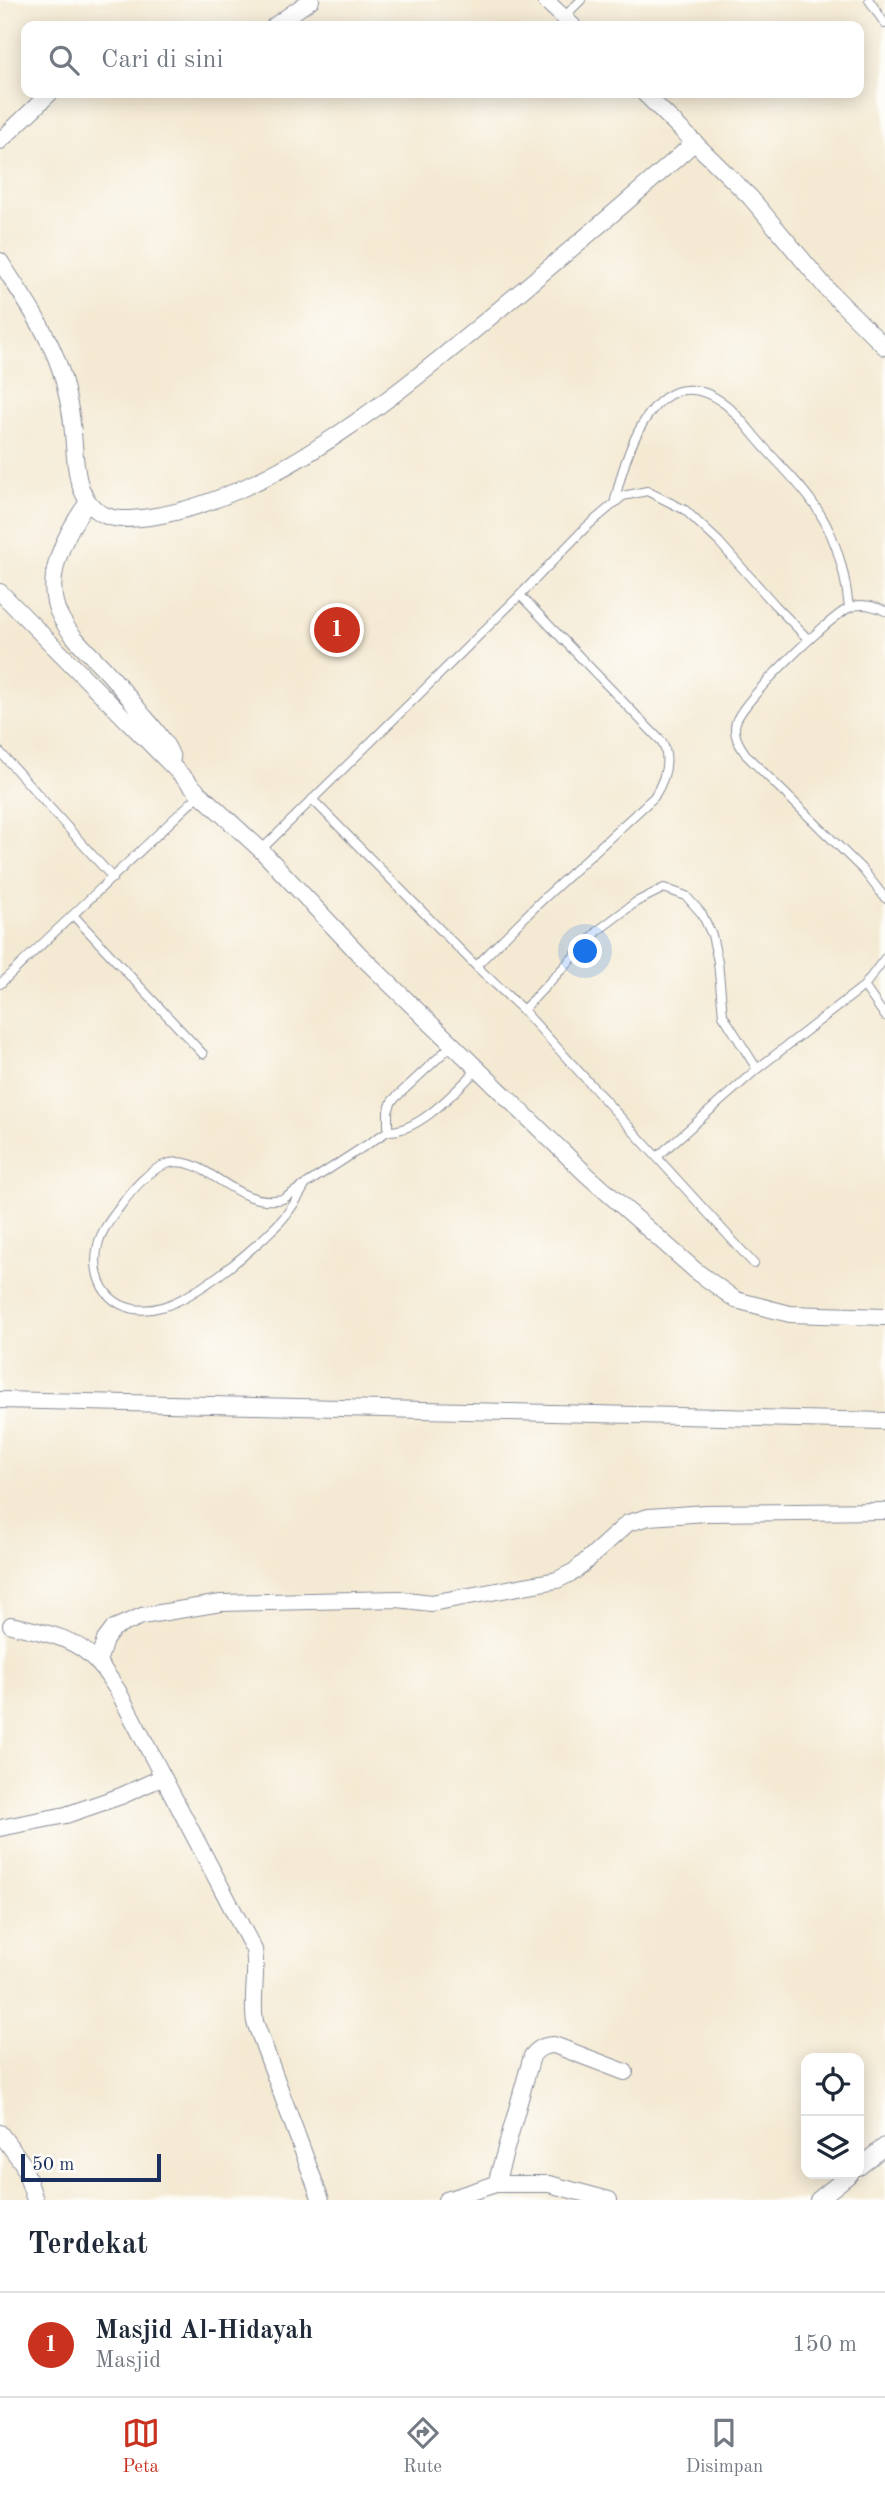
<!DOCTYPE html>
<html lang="id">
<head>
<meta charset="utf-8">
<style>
	:root { --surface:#fff; --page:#f6f6f7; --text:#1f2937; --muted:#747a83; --line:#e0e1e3; --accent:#c8321e }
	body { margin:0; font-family:"Old Standard TT",serif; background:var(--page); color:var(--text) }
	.controls { position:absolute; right:21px; bottom:21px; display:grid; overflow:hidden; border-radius:14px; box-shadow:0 4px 18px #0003 }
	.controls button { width:63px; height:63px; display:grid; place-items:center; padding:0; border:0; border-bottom:2px solid var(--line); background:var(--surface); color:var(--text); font:35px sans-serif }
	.scale { position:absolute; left:21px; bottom:18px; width:140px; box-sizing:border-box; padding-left:7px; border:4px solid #1b2f5e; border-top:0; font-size:19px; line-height:24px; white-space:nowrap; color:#1b2f5e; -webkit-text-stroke:5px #fdfcf7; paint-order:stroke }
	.you { position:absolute; left:586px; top:952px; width:24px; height:24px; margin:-18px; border:5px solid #fff; border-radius:50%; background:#1a73e8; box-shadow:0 0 0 10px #1a73e833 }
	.badge { display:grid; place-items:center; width:46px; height:46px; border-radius:50%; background:var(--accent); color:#fff; font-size:23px; font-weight:700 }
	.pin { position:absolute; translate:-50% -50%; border:4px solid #fff; box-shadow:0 2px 7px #0006 }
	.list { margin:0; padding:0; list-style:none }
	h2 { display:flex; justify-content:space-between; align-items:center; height:91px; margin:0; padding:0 28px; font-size:30px }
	h2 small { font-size:23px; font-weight:400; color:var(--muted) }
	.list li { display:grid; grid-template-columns:46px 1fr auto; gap:21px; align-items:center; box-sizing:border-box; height:105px; padding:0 28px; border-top:2px solid var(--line) }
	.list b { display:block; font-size:26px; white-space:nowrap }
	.list p { margin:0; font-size:23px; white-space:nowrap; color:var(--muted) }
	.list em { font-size:23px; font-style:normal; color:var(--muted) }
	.icon { flex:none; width:38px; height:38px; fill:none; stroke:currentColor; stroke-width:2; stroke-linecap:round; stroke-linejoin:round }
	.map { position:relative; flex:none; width:885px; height:2200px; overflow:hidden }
	.search { position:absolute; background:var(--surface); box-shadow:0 4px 18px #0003; left:21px; right:21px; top:21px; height:77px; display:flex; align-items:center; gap:18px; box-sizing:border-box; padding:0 24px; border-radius:14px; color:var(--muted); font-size:26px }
	.sheet { height:196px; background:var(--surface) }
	nav { display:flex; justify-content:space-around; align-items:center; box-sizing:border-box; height:98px; border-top:2px solid var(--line); background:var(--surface); font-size:19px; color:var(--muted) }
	nav a { display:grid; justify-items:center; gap:4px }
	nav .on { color:var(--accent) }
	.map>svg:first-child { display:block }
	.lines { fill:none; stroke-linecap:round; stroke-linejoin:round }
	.lane-casing { stroke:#888c98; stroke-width:10 }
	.street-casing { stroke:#888c98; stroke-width:18 }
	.lane { stroke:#fff; stroke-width:8 }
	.street { stroke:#fff; stroke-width:16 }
</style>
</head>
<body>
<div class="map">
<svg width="885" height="2200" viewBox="0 0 885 2200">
	<rect width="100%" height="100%" fill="#fdfcf7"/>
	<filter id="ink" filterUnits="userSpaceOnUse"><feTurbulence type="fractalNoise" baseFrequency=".0143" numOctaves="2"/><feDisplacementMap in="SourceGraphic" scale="14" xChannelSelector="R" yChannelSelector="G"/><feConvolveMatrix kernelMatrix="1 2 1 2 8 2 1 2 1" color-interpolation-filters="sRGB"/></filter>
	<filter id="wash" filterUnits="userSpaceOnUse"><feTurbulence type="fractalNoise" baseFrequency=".00686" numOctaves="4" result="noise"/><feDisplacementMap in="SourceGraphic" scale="28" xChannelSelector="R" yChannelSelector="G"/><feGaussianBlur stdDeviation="1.57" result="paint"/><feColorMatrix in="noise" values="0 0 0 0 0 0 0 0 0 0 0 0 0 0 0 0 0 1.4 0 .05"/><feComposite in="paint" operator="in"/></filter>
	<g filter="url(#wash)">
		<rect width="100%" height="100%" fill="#f4e9d2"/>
	</g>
	<g filter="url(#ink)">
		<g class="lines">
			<!-- lane casing -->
			<g class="lane-casing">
				<path id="lane" d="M869 0 885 24
					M564 17 581 0
					M615 500C626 451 657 353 725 404 739 415 752 434 764 447 779 464 797 481 810 499 834 530 845 569 849 608
					M885 611C874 606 861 602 849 608 827 619 743 700 736 722 732 735 740 746 747 756L863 870 885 898
					M0 752 113 878
					M312 799 476 966 540 902 654 797C664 781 672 761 662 742L520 595
					M261 850 520 595 585 528 623 496 647 491 685 510 719 542 775 605 809 640
					M73 915 203 1054
					M885 958 864 986 885 1016
					M476 966 523 1010 754 1264
					M0 984 200 794
					M523 1010 600 929 636 902 664 888 686 896 702 914 712 935 718 962 723 1015 757 1069
					M388 1131V1112L392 1101 453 1044
					M657 1157 757 1069 864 986
					M306 1184C297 1200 288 1215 275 1227 249 1253 197 1297 162 1307 119 1319 88 1289 98 1245 101 1231 111 1219 119 1208 131 1191 149 1168 170 1163 208 1155 233 1209 283 1199L388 1131C420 1132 456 1090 478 1069"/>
			</g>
			<!-- street casing -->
			<g class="street-casing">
				<path id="street" d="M545 0 573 26
					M274 26 311 0
					M644 93 750 197 828 290 885 347
					M0 141 50 93
					M0 261C24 299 53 338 64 382 67 396 71 410 72 424 76 451 72 489 95 509 111 523 131 519 150 517 279 498 416 379 514 297 575 246 636 195 695 142
					M88 502C66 532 41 579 60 616 71 638 92 655 108 673 120 686 131 700 142 714 154 728 166 741 172 758
					M0 592 200 794 261 850 359 954 587 1175 696 1271 736 1300 790 1314 885 1317
					M0 1400 885 1421
					M11 1625C42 1632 77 1637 99 1664 106 1672 112 1682 118 1691L254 1950C258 1974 251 1997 255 2022L321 2200
					M98 1662 105 1640 114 1628 142 1616 221 1603 398 1599 431 1603 557 1580 575 1571 628 1523 649 1517 706 1513 885 1511
					M0 1828 66 1815 121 1796 163 1777
					M0 2133 23 2164 35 2200
					M859 2167 885 2146
					M496 2184 532 2056C538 2048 544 2045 554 2045L625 2072
					M446 2200 496 2184H549L609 2200
					M818 2200 850 2174"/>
			</g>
			<!-- lane -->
			<use href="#lane" class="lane"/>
			<!-- street -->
			<use href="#street" class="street"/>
		</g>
	</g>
</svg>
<div class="controls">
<button><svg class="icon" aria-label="locate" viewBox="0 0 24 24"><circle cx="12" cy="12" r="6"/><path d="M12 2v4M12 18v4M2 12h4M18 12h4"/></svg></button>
<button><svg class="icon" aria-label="layers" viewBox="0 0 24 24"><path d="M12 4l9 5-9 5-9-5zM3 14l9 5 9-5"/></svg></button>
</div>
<div class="scale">50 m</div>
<div class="you"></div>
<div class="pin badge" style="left:337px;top:630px">1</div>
<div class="search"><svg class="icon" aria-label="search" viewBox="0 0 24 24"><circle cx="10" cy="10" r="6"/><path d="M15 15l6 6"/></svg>Cari di sini</div>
</div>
<section class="sheet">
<h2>Terdekat<small></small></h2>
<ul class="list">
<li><span class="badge">1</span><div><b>Masjid Al-Hidayah</b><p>Masjid</p></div><em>150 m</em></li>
</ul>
</section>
<nav>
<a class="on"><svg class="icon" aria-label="map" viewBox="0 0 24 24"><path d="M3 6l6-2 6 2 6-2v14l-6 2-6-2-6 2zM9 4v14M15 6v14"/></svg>Peta</a>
<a><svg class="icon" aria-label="directions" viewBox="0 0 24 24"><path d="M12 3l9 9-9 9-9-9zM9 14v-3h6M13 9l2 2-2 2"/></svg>Rute</a>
<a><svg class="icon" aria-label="saved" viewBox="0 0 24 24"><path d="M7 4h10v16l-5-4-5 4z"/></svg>Disimpan</a>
</nav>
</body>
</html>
